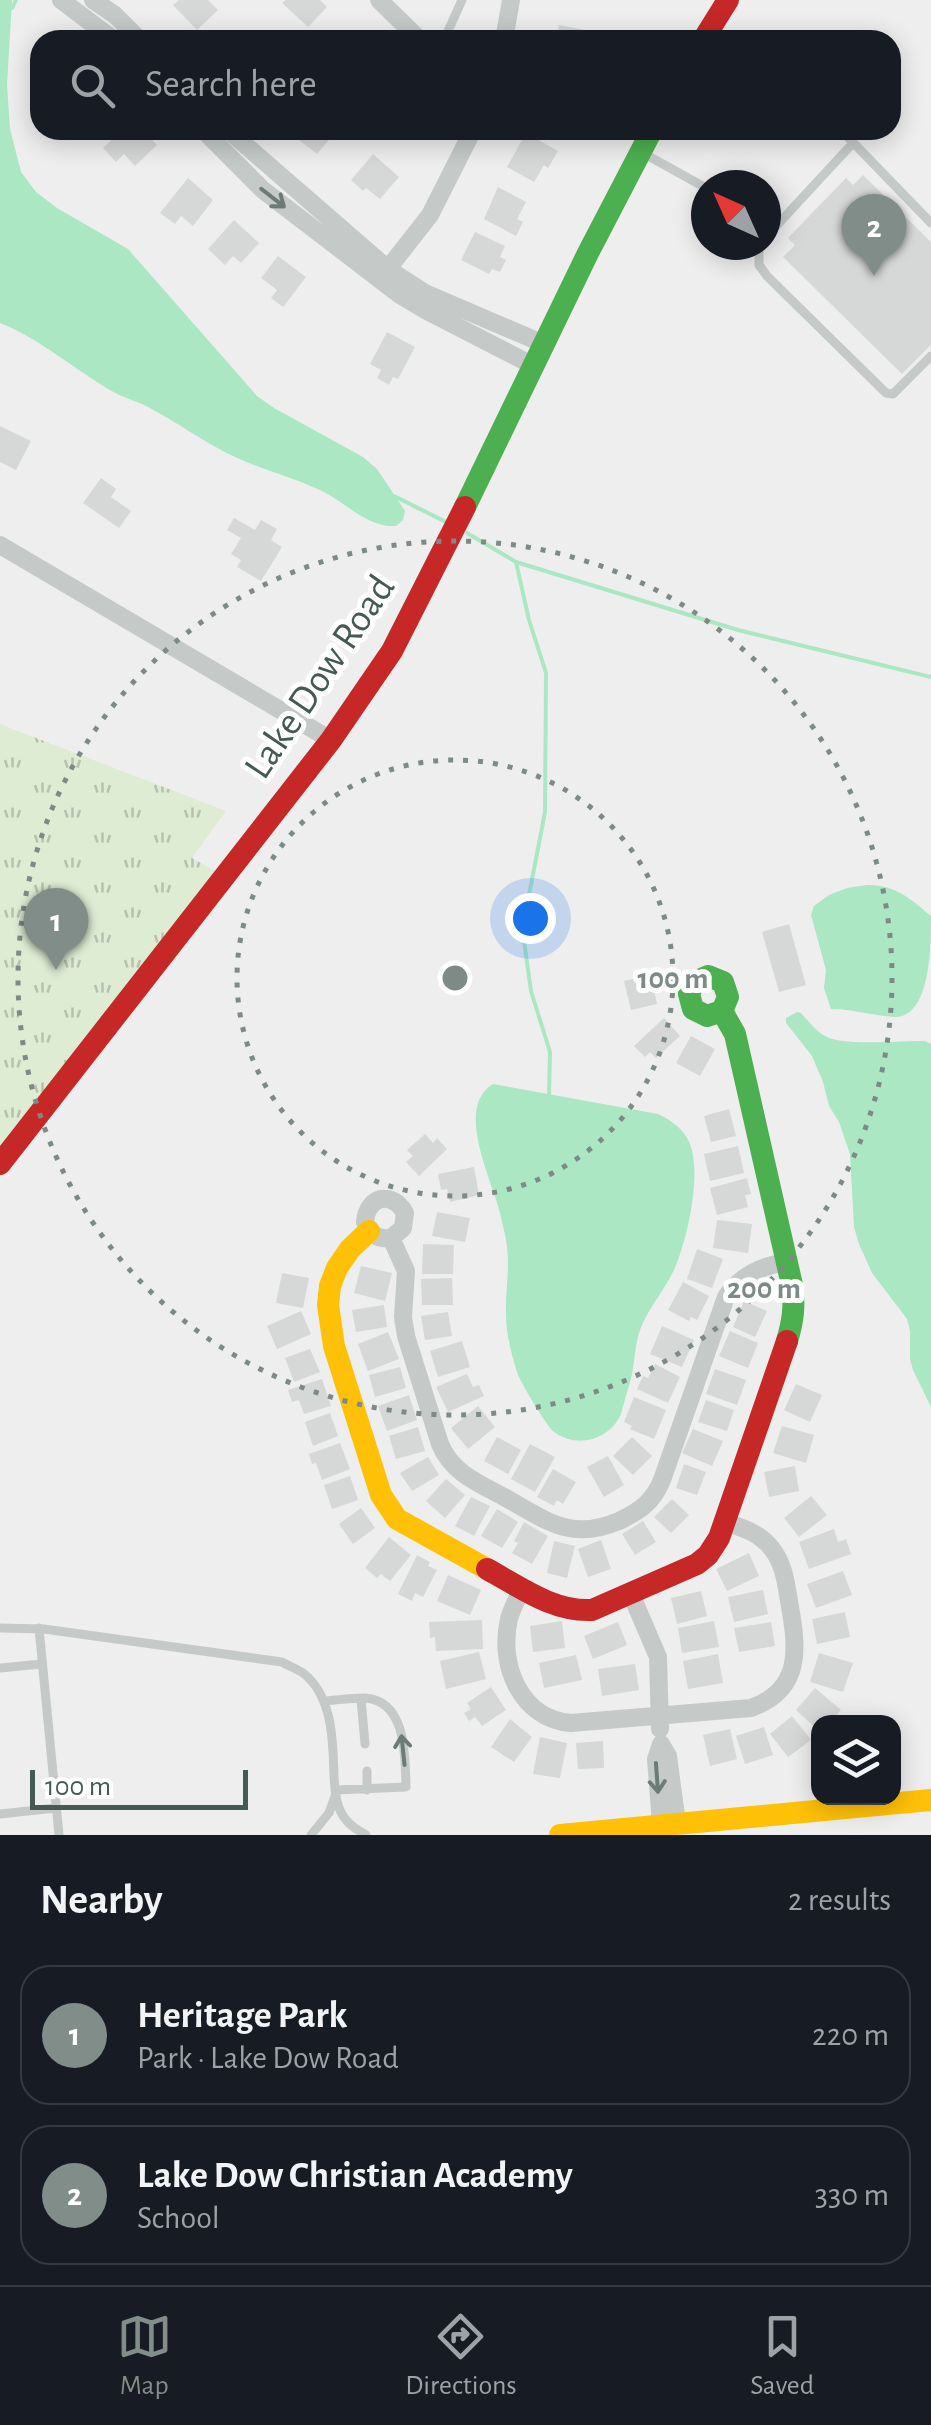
<!DOCTYPE html>
<html lang="en">
<head>
<meta charset="utf-8">
<style>
	:root { --surface:#171b24; --page:#20242c; --text:#f1f3f6; --muted:#9ea1a6; --line:#363941; --accent:#818d89 }
	body { margin:0; font-family:"Alegreya Sans",sans-serif; background:var(--page); color:var(--text) }
	.controls { position:absolute; right:30px; bottom:30px; display:grid; overflow:hidden; border-radius:20px; box-shadow:0 5px 25px #0003 }
	.controls button { width:90px; height:90px; display:grid; place-items:center; padding:0; border:0; border-bottom:2px solid var(--line); background:var(--surface); color:var(--text); font:50px sans-serif }
	.compass { position:absolute; left:691px; top:170px; width:90px; height:90px; border-radius:50%; background:var(--surface); box-shadow:0 5px 25px #0003; rotate:315deg }
	.scale { position:absolute; left:30px; bottom:25px; width:218px; box-sizing:border-box; padding-left:10px; border:5px solid #475953; border-top:0; font-size:28px; line-height:35px; white-space:nowrap; color:#475953; -webkit-text-stroke:8px #fff; paint-order:stroke }
	.you { position:absolute; left:530px; top:918px; width:35px; height:35px; margin:-25px; border:8px solid #fff; border-radius:50%; background:#1a73e8; box-shadow:0 0 0 15px #1a73e833 }
	.badge { display:grid; place-items:center; width:65px; height:65px; border-radius:50%; background:var(--accent); color:#fff; font-size:32px; font-weight:700 }
	.pin { position:absolute; translate:-50% -82px; filter:drop-shadow(0 2px 5px #0008) }
	.pin::after { content:''; position:absolute; top:52px; width:35px; height:30px; background:inherit; clip-path:polygon(0 0,100% 0,50% 100%) }
	.list { margin:0; padding:0; list-style:none }
	h2 { display:flex; justify-content:space-between; align-items:center; height:130px; margin:0; padding:0 40px; font-size:42px }
	h2 small { font-size:32px; font-weight:400; color:var(--muted) }
	.list li { display:grid; grid-template-columns:65px 1fr auto; gap:30px; align-items:center; box-sizing:border-box; height:140px; margin:0 20px 20px; padding:0 20px; border:2px solid var(--line); border-radius:30px }
	.list b { display:block; font-size:38px; white-space:nowrap }
	.list p { margin:0; font-size:32px; white-space:nowrap; color:var(--muted) }
	.list em { font-size:32px; font-style:normal; color:var(--muted) }
	.icon { flex:none; width:55px; height:55px; fill:none; stroke:currentColor; stroke-width:2; stroke-linecap:round; stroke-linejoin:round }
	.map { position:relative; flex:none; width:931px; height:1835px; overflow:hidden }
	.search { position:absolute; background:var(--surface); box-shadow:0 5px 25px #0003; left:30px; right:30px; top:30px; height:110px; display:flex; align-items:center; gap:25px; box-sizing:border-box; padding:0 35px; border-radius:30px; color:var(--muted); font-size:38px }
	.sheet { height:450px; background:var(--surface) }
	nav { display:flex; justify-content:space-around; align-items:center; box-sizing:border-box; height:140px; border-top:2px solid var(--line); background:var(--surface); font-size:28px; color:var(--muted) }
	nav a { display:grid; justify-items:center; gap:5px }
	nav .on { color:var(--accent) }
	.map>svg:first-child { display:block }
	.park { fill:url(#park-tufts) }
	.water { fill:#abe7c3 }
	.lines { fill:none; stroke-linecap:round; stroke-linejoin:round }
	.stream { stroke:#abe7c3; stroke-width:4 }
	.building { fill:#d6d7d7 }
	.lane { stroke:#c5cac9; stroke-width:9 }
	.street { stroke:#c5cac9; stroke-width:18 }
	.fast { stroke:#4caf50; stroke-width:22 }
	.slow { stroke:#ffc107; stroke-width:22 }
	.jam { stroke:#c62828; stroke-width:22 }
	.oneway { stroke:#6d7b76 }
	.ring { fill:none; stroke:#7e8a86; stroke-width:5; stroke-dasharray:5 10 }
	.labels { text-anchor:middle; dominant-baseline:central; stroke-width:10; stroke-linejoin:round; paint-order:stroke }
	.street-label { font-size:40px; fill:#475953; stroke:#fff }
	.centre { fill:#7e8a86; stroke:#fff; stroke-width:5 }
	.ring-label { font-size:30px; text-anchor:middle; font-weight:bold; fill:#7e8a86; stroke:#fff; stroke-width:10; stroke-linejoin:round; paint-order:stroke }
</style>
</head>
<body>
<div class="map">
<svg width="931" height="1835" viewBox="0 0 931 1835">
	<defs>
		<pattern id="park-tufts" width="24" height="20" patternUnits="userSpaceOnUse" patternTransform="scale(2.5)"><rect width="24" height="20" fill="#deecd4"/><path d="M3 7l-1-3M5 7V3M7 7l1-3M15 17l-1-3M17 17v-4M19 17l1-3" fill="none" stroke="#b6c2af"/></pattern>
	</defs>
	<rect width="100%" height="100%" fill="#eee"/>
	<!-- park -->
	<path class="park" d="M0 724 226 811 192 858 231 880 0 1162Z"/>
	<!-- water -->
	<path class="water" d="M0 0H12L7 85 10 129 21 172 36 192 57 208 128 249 257 396 274 408 363 457 377 469 405 511 403 520 396 526C367 528 347 503 322 491 293 477 263 470 235 457 205 443 177 422 148 407 139 402 128 399 119 395 78 373 43 340 0 323Z
		M867 885C894 884 911 899 931 916 931 945 931 1017 895 1017 873 1016 853 1009 831 1009L824 988 826 970 811 915 814 906 829 895 847 888Z
		M797 1012 801 1013C808 1021 816 1031 825 1036 844 1047 901 1040 925 1041L931 1044V1407L913 1370 910 1359V1331L907 1319 872 1273 859 1244 854 1227 850 1154 839 1122 829 1106 823 1082 812 1056 786 1023V1018Z
		M493 1084 658 1114C671 1120 685 1130 690 1144 702 1176 687 1240 674 1270 664 1291 648 1308 640 1330 635 1344 635 1359 632 1374 630 1384 626 1394 624 1403 622 1408 622 1414 619 1418 606 1441 576 1448 554 1432 547 1427 522 1384 518 1375 512 1357 506 1334 506 1315 505 1293 510 1269 507 1247 506 1237 503 1227 501 1217 494 1183 453 1108 493 1084Z"/>
	<g class="lines">
		<!-- stream -->
		<path class="stream" d="M12 8 16 0
			M394 496 444 521
			M467 533 516 562 738 630 931 677
			M516 562 529 620 546 673 545 812 524 921 523 934 531 991 550 1052 549 1094"/>
	</g>
	<!-- building -->
	<path class="building" d="M179 0H208L218 10 197 30 173 5Z
		M286 0H320L327 7 308 27 282 3Z
		M559 25 590 31 588 40H556Z
		M122 130H143L157 145 135 166 124 154 116 162 103 148Z
		M291 130H337L317 154 289 132Z
		M526 133 558 151 548 168 544 165 534 182 507 167Z
		M373 154 399 177 380 199 366 188 363 191 351 180Z
		M863 175 931 242V345L902 374 783 257 795 245 788 238 846 178 853 185Z
		M188 178 213 200 193 226 181 216 175 224 160 213Z
		M498 187 526 202 517 219 523 222 516 236 484 219Z
		M234 220 259 243 241 263 233 256 225 265 208 249Z
		M475 232 505 246 500 257 506 260 500 272 492 269 489 274 461 260Z
		M278 256 306 277 283 307 271 298 277 290 261 278Z
		M387 332 415 347 398 379 393 377 389 385 377 378 381 370 370 364Z
		M0 426 31 441 16 470 0 462Z
		M101 478 116 489 111 497 131 511 119 528 83 503Z
		M234 518 255 530 261 520 277 529 271 540 282 547 261 581 237 567 241 560 231 554 241 538 227 530Z
		M789 924 806 985 779 992 762 932Z
		M651 975 657 1004 631 1010 624 981Z
		M664 1018 680 1036 656 1058 650 1052 645 1057 634 1046Z
		M691 1036 715 1049 700 1076 676 1063Z
		M729 1109 736 1136 711 1142 704 1116Z
		M425 1134 433 1143 437 1138 447 1149 419 1176 406 1162 413 1156 407 1150Z
		M738 1146 744 1173 710 1181 704 1154Z
		M474 1167 479 1195 450 1202 447 1189 441 1190 438 1174Z
		M747 1178 751 1194 745 1195 748 1207 717 1215 710 1188Z
		M437 1212 470 1218 465 1242 432 1236Z
		M717 1220 752 1224 748 1253 713 1248Z
		M423 1244 454 1245 453 1274H422Z
		M697 1249 723 1259 712 1288 687 1279Z
		M361 1266 392 1273 385 1301 354 1293Z
		M282 1273 309 1278 303 1308 276 1303Z
		M452 1278 453 1305H422L421 1279Z
		M683 1282 709 1296 697 1320 691 1317 689 1321 668 1310Z
		M744 1301 767 1311 755 1337 733 1327Z
		M384 1305 387 1327 356 1332 352 1310Z
		M301 1311 311 1334 277 1349 267 1326Z
		M448 1312 452 1336 425 1340 421 1316Z
		M662 1326 694 1340 682 1367 650 1354Z
		M730 1331 758 1343 748 1368 719 1356Z
		M388 1332 399 1359 368 1371 358 1344Z
		M462 1341 470 1367 438 1377 430 1351Z
		M310 1349 320 1372 294 1382 285 1358Z
		M655 1364 680 1377 668 1403 637 1389 643 1376 648 1378Z
		M400 1367 406 1388 375 1397 369 1375Z
		M715 1369 746 1380 737 1405 706 1394Z
		M467 1374 473 1387 479 1385 484 1396 448 1412 436 1387Z
		M322 1379 331 1406 304 1414 299 1400 292 1402 288 1390Z
		M796 1384 822 1395 810 1422 784 1410Z
		M409 1395 417 1420 387 1431 378 1406Z
		M634 1397 666 1410 654 1439 630 1429 632 1426 624 1422Z
		M706 1400 734 1410 727 1431 698 1422Z
		M478 1406 495 1427 468 1449 451 1428Z
		M330 1413 338 1436 313 1446 305 1422Z
		M782 1426 814 1435 806 1463 773 1453Z
		M418 1427 425 1451 396 1459 389 1436Z
		M693 1429 723 1441 712 1466 682 1453Z
		M497 1437 521 1450 508 1474 484 1461Z
		M632 1437 652 1456 633 1475 613 1456Z
		M340 1443 350 1469 322 1480 316 1463 312 1464 309 1454Z
		M530 1444 555 1457 535 1492 511 1479Z
		M608 1456 624 1485 604 1497 587 1467Z
		M428 1457 439 1475 412 1491 400 1473Z
		M684 1464 706 1472 697 1495 676 1488Z
		M795 1466 799 1491 769 1497 764 1472Z
		M553 1469 576 1482 563 1504 557 1500 554 1506 537 1497Z
		M350 1476 358 1500 332 1509 324 1485Z
		M446 1479 465 1495 445 1518 426 1501Z
		M811 1496 827 1515 799 1537 784 1518Z
		M471 1497 490 1506 474 1536 455 1526Z
		M672 1499 689 1515 671 1533 654 1517Z
		M361 1508 375 1528 353 1544 339 1524Z
		M497 1509 518 1522 502 1548 481 1536Z
		M643 1521 656 1542 635 1555 622 1534Z
		M524 1522 548 1536 532 1564 512 1553 518 1543 514 1541Z
		M834 1529 838 1542 846 1539 851 1554 809 1569 799 1542Z
		M389 1537 411 1555 390 1581 381 1574 377 1578 365 1568Z
		M601 1540 611 1569 588 1577 578 1549Z
		M554 1541 575 1546 567 1578 547 1573Z
		M749 1553 759 1576 727 1591 716 1569Z
		M417 1555 430 1562 428 1566 437 1570 423 1597 415 1593 412 1601 398 1594Z
		M843 1571 852 1595 816 1608 807 1584Z
		M448 1575 481 1590 470 1615 437 1601Z
		M763 1590 768 1614 734 1622 728 1597Z
		M701 1591 707 1616 677 1624 671 1598Z
		M845 1612 850 1637 817 1644 812 1619Z
		M482 1620 483 1649 436 1651 435 1637 430 1638 429 1622Z
		M562 1621 565 1648 533 1652 530 1626Z
		M714 1621 719 1647 682 1653 678 1628Z
		M618 1622 627 1645 593 1659 584 1636Z
		M771 1622 775 1646 739 1652 734 1628Z
		M479 1652 486 1679 446 1689 440 1661Z
		M819 1653 853 1663 843 1692 810 1682Z
		M718 1654 723 1683 688 1689 683 1661Z
		M576 1655 582 1680 544 1688 539 1663Z
		M635 1664 639 1690 602 1696 598 1669Z
		M491 1687 506 1710 482 1726 475 1717 469 1721 464 1713 471 1709 467 1703Z
		M815 1688 841 1710 830 1722H818V1730L796 1710Z
		M792 1716 811 1740 788 1757 770 1734Z
		M510 1719 532 1737 514 1762 491 1747Z
		M764 1727 773 1755 745 1764 736 1736Z
		M730 1729 737 1759 710 1766 703 1735Z
		M540 1737 567 1743 560 1778 533 1774Z
		M603 1741 604 1768 578 1769 576 1743Z"/>
	<g class="lines">
		<!-- lane -->
		<path class="lane" d="M444 40 462 0
			M841 130 931 223
			M643 153 706 188
			M766 237 853 143
			M759 245V265L767 276 886 393 893 394 931 356
			M0 1628 44 1629 282 1662C289 1666 297 1669 303 1673 333 1696 333 1742 334 1776 335 1792 336 1809 347 1821 352 1827 359 1831 366 1835
			M39 1628 59 1835
			M0 1668 42 1664
			M361 1699 365 1744
			M324 1701C337 1700 352 1698 365 1698 407 1701 405 1757 406 1787L335 1790
			M367 1771V1790
			M0 1814 56 1808
			M311 1835 329 1813 335 1796"/>
		<!-- street -->
		<path class="street" d="M61 0 114 40
			M93 0 115 15 140 40
			M379 0 420 40
			M504 40 511 0
			M203 130 263 190 400 295 427 311 534 366
			M228 130 388 269 425 293 544 344
			M383 275 430 215 473 130
			M0 545 331 740
			M391 1238 403 1228 405 1213C392 1190 367 1196 365 1222 369 1234 378 1240 391 1238L406 1271 403 1317 406 1336 440 1444C452 1473 478 1483 504 1497 546 1520 570 1542 619 1521 640 1511 653 1502 662 1480L726 1297C742 1274 761 1267 787 1261
			M522 1589C517 1599 512 1608 509 1619 498 1665 521 1719 571 1723L751 1708C804 1689 797 1646 789 1601 786 1583 784 1564 772 1549 760 1533 743 1528 725 1522
			M631 1594 658 1657 660 1729
			M661 1824 656 1759 661 1744 668 1756 677 1823"/>
		<!-- fast -->
		<path class="fast" d="M465 507 588 253 652 130
			M722 1011 728 997 723 982 708 976 694 982 689 994 693 1009 707 1016 722 1011 735 1034 792 1285C795 1306 793 1321 787 1341"/>
		<!-- slow -->
		<path class="slow" d="M369 1231 350 1249 337 1268 330 1286 328 1305 334 1346 381 1495 397 1519 487 1569
			M560 1835 931 1800"/>
		<!-- jam -->
		<path class="jam" d="M703 40 728 0
			M0 1164 331 740 392 651 465 507
			M487 1569C520 1587 553 1612 592 1610L697 1564 708 1555 719 1538 787 1341"/>
	</g>
	<!-- one-way arrows -->
	<defs><path id="oneway-shaft" d="M-6 0H5M1.5-3L5.5 0L1.5 3" fill="none" stroke-width="1.6" stroke-linecap="round" stroke-linejoin="round" transform="scale(2.5)"/></defs>
	<g class="oneway">
		<use href="#oneway-shaft" transform="translate(273 198) rotate(38)"/>
		<use href="#oneway-shaft" transform="translate(403 1750) rotate(-96)"/>
		<use href="#oneway-shaft" transform="translate(657 1778) rotate(86)"/>
	</g>
	<!-- distance rings -->
	<g class="ring">
		<circle cx="455" cy="978" r="218"/>
		<circle cx="455" cy="978" r="437"/>
	</g>
	<g class="labels">
		<!-- street labels -->
		<g class="street-label">
			<text transform="translate(320 677) rotate(-56)">Lake Dow Road</text>
		</g>
	</g>
	<circle cx="455" cy="978" r="15" class="centre"/>
	<g class="ring-label">
		<text x="673" y="988">100 m</text>
		<text x="764" y="1298">200 m</text>
	</g>
</svg>
<div class="controls">
<button><svg class="icon" aria-label="layers" viewBox="0 0 24 24"><path d="M12 4l9 5-9 5-9-5zM3 14l9 5 9-5"/></svg></button>
</div>
<svg class="compass" viewBox="-18 -18 36 36"><path d="M0-13l5 13h-10z" fill="#e53935"/><path d="M0 13l5-13h-10z" fill="#9ea1a6"/></svg>
<div class="scale">100 m</div>
<div class="you"></div>
<div class="pin badge" style="left:56px;top:970px">1</div>
<div class="pin badge" style="left:874px;top:276px">2</div>
<div class="search"><svg class="icon" aria-label="search" viewBox="0 0 24 24"><circle cx="10" cy="10" r="6"/><path d="M15 15l6 6"/></svg>Search here</div>
</div>
<section class="sheet">
<h2>Nearby<small>2 results</small></h2>
<ul class="list">
<li><span class="badge">1</span><div><b>Heritage Park</b><p>Park · Lake Dow Road</p></div><em>220 m</em></li>
<li><span class="badge">2</span><div><b>Lake Dow Christian Academy</b><p>School</p></div><em>330 m</em></li>
</ul>
</section>
<nav>
<a class="on"><svg class="icon" aria-label="map" viewBox="0 0 24 24"><path d="M3 6l6-2 6 2 6-2v14l-6 2-6-2-6 2zM9 4v14M15 6v14"/></svg>Map</a>
<a><svg class="icon" aria-label="directions" viewBox="0 0 24 24"><path d="M12 3l9 9-9 9-9-9zM9 14v-3h6M13 9l2 2-2 2"/></svg>Directions</a>
<a><svg class="icon" aria-label="saved" viewBox="0 0 24 24"><path d="M7 4h10v16l-5-4-5 4z"/></svg>Saved</a>
</nav>
</body>
</html>
